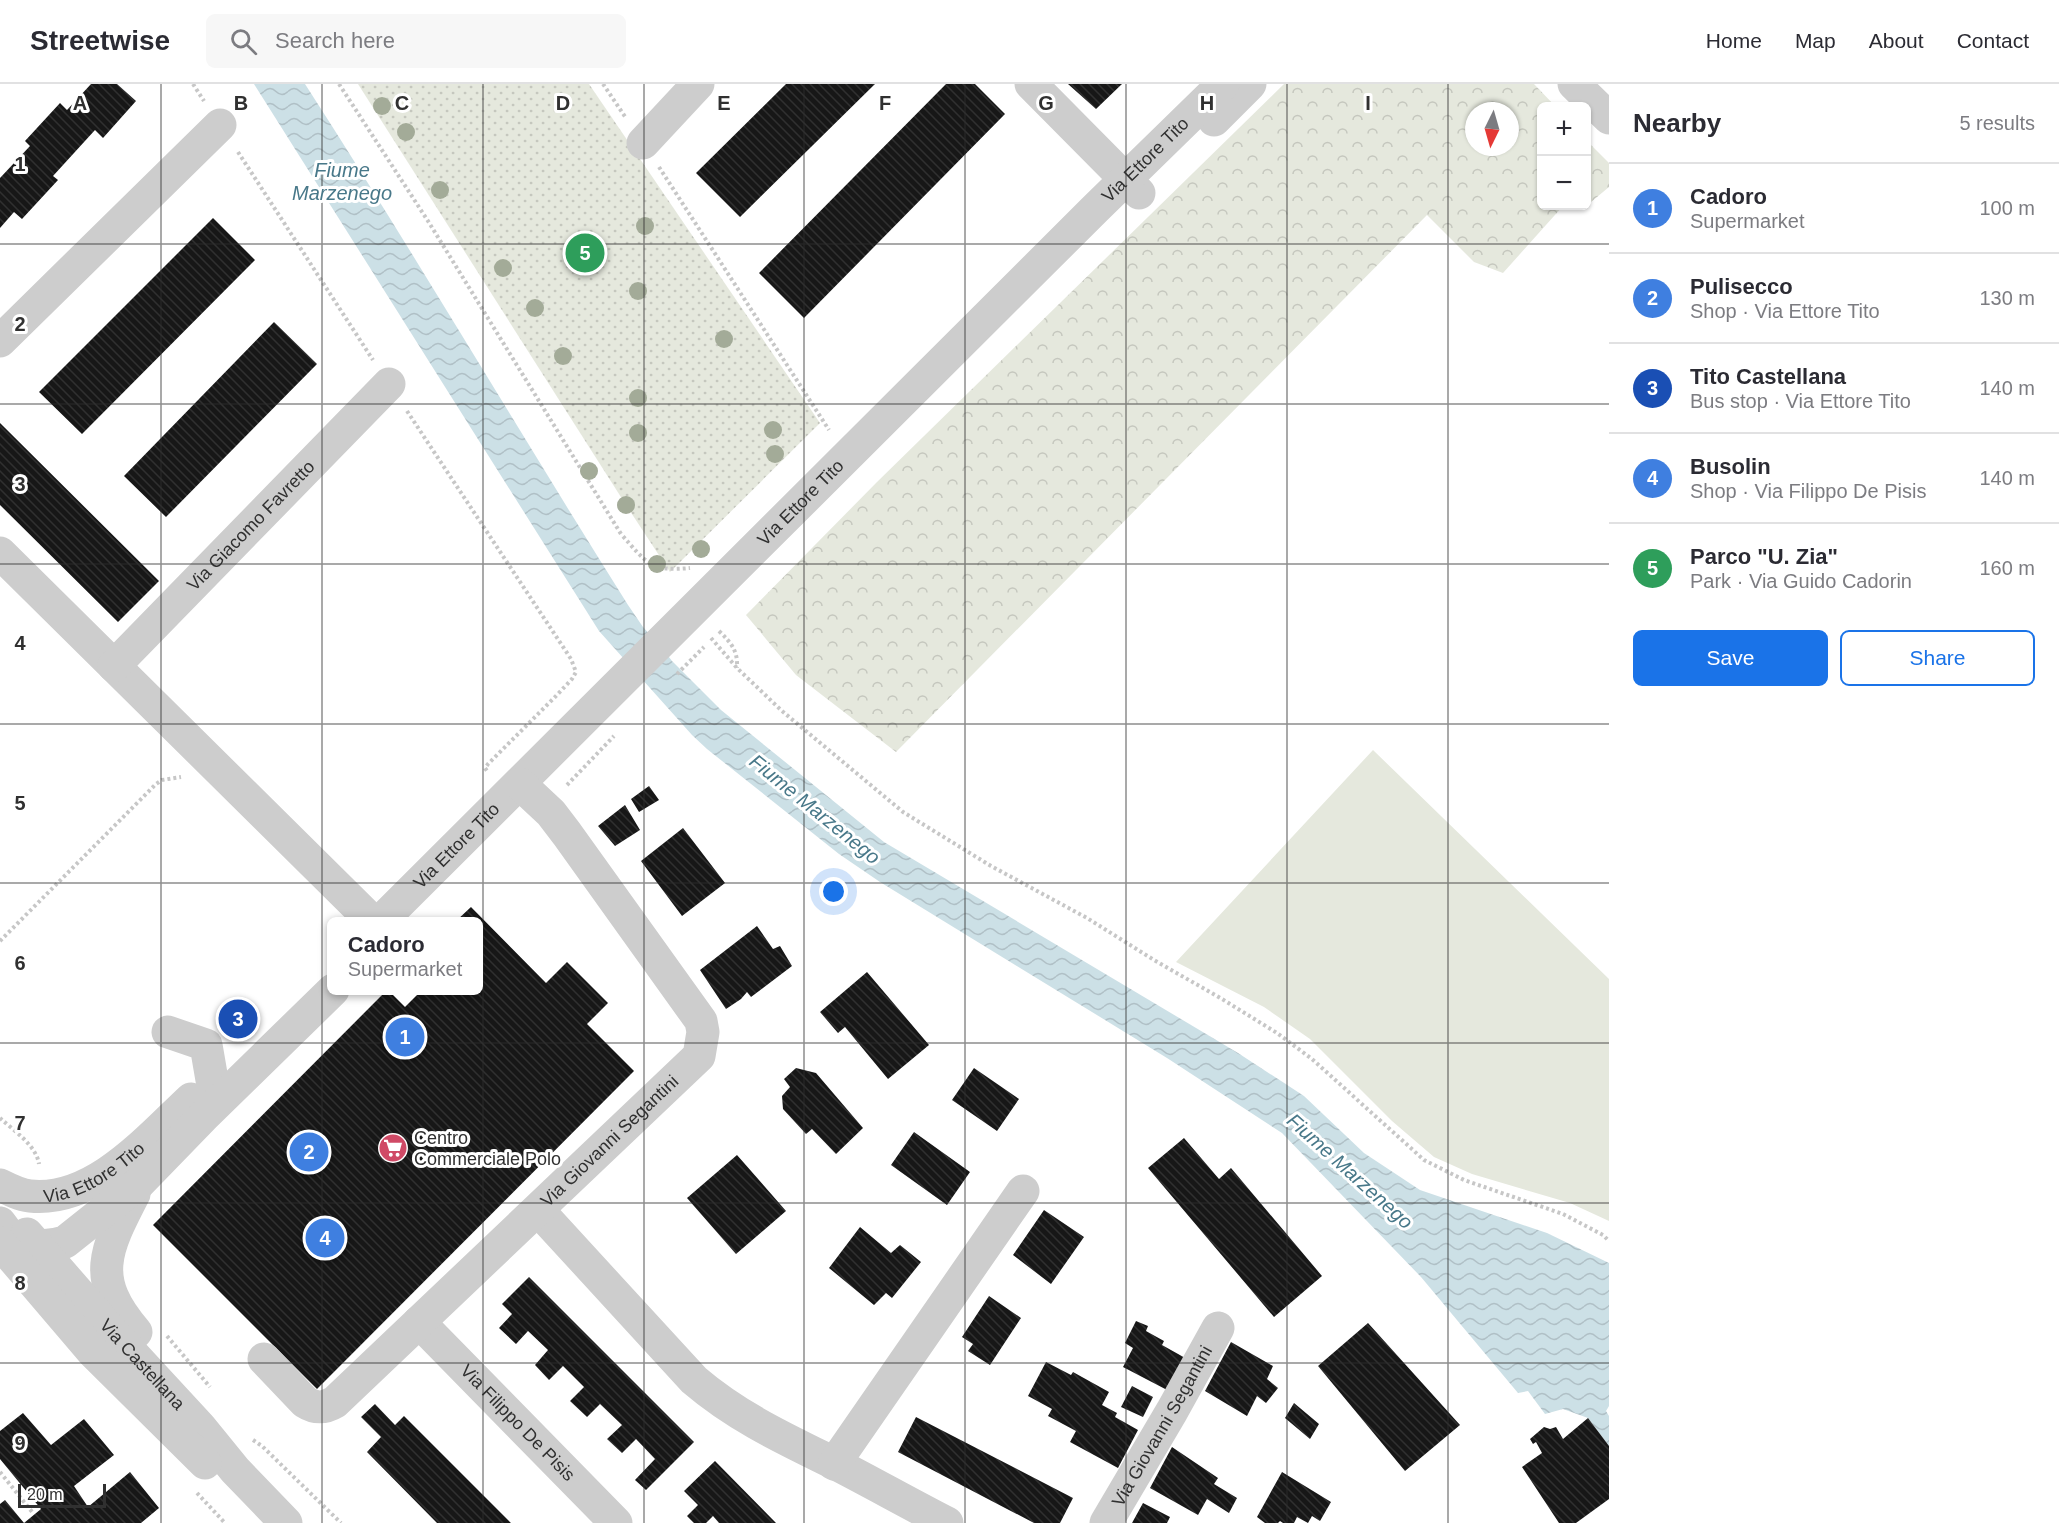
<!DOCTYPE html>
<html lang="en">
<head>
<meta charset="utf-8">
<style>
	:root { --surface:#fff; --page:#f7f7f7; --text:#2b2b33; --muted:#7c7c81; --line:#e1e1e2; --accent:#1a73e8 }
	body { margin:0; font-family:Arial,sans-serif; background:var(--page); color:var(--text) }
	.controls { position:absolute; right:18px; top:18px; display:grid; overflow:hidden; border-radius:9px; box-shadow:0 2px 4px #0004 }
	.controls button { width:54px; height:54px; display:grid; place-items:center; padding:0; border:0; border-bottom:2px solid var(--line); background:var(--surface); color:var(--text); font:30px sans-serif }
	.compass { position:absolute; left:1465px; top:18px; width:54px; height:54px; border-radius:50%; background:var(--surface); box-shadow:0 2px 4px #0004; rotate:185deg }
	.scale { position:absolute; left:18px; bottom:15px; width:88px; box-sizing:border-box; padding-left:6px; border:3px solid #303030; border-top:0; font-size:16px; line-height:21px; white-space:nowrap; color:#303030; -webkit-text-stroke:4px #fff; paint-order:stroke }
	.you { position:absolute; left:834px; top:808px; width:21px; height:21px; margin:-15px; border:4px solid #fff; border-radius:50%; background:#1a73e8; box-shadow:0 0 0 9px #1a73e833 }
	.badge { display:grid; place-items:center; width:39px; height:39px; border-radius:50%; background:var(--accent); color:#fff; font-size:20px; font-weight:700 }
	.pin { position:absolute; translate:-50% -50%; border:3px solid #fff; box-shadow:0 2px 6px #0006 }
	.popup { position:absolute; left:327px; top:833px; width:156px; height:78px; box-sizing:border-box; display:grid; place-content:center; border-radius:9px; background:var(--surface); filter:drop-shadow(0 2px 4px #0005); font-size:20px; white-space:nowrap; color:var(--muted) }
	.popup b { font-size:22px; color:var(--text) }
	.popup::after { content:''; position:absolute; left:50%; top:100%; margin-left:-12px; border:12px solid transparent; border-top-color:var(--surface) }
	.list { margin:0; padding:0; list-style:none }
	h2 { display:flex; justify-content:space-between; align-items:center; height:78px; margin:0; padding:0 24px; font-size:26px }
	h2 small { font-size:20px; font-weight:400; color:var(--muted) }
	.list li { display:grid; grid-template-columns:39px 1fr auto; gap:18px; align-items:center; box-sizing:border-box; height:90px; padding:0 24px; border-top:2px solid var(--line) }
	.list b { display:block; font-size:22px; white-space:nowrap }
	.list p { margin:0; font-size:20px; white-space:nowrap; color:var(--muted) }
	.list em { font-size:20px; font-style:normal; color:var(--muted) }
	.actions { display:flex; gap:12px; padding:18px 24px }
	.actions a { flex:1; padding:14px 0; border:2px solid var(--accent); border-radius:9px; text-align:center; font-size:21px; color:var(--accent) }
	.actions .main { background:var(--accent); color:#fff }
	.icon { flex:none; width:33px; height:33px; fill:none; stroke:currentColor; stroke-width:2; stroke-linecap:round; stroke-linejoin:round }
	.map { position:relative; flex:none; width:1609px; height:1439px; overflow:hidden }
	header { display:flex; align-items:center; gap:36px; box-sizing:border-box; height:84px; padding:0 30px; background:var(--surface); border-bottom:2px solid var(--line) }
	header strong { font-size:28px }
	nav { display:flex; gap:33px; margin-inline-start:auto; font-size:21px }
	.search { width:420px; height:54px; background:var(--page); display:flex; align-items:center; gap:15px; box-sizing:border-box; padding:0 21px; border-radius:9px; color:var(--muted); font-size:22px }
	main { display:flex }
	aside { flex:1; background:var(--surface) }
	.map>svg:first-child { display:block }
	.grass { fill:#e5e8dd }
	.forest { fill:url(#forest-crowns); fill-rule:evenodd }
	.park { fill:url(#park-dots) }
	.water { fill:url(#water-waves) }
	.building { fill:url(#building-back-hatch) }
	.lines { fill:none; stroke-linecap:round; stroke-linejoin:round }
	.path { stroke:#c7c7c7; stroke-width:4; stroke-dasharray:3 3; stroke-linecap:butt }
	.minor { stroke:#cdcdcd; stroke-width:33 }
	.tree { fill:#a3ab98 }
	.grid { fill:none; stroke:#303030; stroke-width:1.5; stroke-opacity:0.55 }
	.labels { text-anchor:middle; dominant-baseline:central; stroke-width:6; stroke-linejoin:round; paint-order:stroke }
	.street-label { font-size:18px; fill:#303030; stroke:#fff }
	.poi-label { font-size:18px; fill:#303030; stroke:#fff; text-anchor:start }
	.water-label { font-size:20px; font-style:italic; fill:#487889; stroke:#fff }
	.grid-label { font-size:20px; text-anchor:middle; font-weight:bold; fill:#303030; stroke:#fff; stroke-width:6; stroke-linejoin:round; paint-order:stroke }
</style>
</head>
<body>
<header>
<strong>Streetwise</strong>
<div class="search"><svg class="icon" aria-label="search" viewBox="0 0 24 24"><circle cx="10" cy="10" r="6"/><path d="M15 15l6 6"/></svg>Search here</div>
<nav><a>Home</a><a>Map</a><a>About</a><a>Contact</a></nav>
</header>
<main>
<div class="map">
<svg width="1609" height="1439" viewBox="0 0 1609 1439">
	<defs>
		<pattern id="forest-crowns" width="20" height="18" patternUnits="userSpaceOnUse" patternTransform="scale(1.5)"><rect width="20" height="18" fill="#e5e8dd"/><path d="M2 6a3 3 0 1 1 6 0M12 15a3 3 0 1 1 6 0" fill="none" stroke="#c5c7be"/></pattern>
		<pattern id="park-dots" width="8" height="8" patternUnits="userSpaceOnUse" patternTransform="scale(1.5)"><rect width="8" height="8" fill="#e5e8dd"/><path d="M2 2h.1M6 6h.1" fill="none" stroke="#c5c7be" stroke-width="1.8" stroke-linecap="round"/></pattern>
		<pattern id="water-waves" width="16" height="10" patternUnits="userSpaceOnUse" patternTransform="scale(1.5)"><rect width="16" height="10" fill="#cce0e6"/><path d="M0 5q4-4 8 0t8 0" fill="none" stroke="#b0c0c6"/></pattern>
		<pattern id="building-back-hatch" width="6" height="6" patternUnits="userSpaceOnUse" patternTransform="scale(1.5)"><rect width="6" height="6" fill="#171717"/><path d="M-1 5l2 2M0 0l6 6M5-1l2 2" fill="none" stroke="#303030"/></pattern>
	</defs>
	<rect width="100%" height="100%" fill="#fff"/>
	<!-- grass -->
	<path class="grass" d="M1373 666 1609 895V1137L1570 1119 1472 1090 1434 1073 1392 1037 1310 955 1264 923 1176 878Z"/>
	<!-- forest -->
	<path class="forest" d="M1284 0H1534L1555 22H1542V122H1563L1503 189 1474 178 1427 131 896 668 796 591 746 531 877 398ZM1474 27H1510V63H1474Z
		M1586 56 1609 79V103L1591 118 1587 114Z"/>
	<!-- park -->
	<path class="park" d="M358 0H589L820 339 670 488 626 421Z"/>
	<!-- water -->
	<path class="water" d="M254 0H305C416 172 519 348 628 521L643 543 663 565 672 577 721 626 884 758 1238 969 1304 1012 1364 1069 1420 1106 1547 1149 1609 1179V1322L1606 1327 1609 1332V1362L1588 1334 1563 1325 1545 1330 1528 1307 1518 1309 1421 1193 1282 1049 1167 974 880 798 839 770 707 665 692 651 599 547Z"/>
	<!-- building -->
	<path class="building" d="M91 0H117L136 17 103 54 95 46 53 92 58 96 22 135 14 128 0 144V94L30 62 25 57 60 19 67 26Z
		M786 0H875L740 133 696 89Z
		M946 0H975L1005 30 804 234 759 189Z
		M1068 0H1122L1096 25Z
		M213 134 255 176 82 350 39 308Z
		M274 238 317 280 166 433 124 392Z
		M0 339 159 497 118 538 0 421Z
		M649 702 659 716 639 728 631 715Z
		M625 721 640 746 615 762 598 742Z
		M683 744 725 799 682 832 641 777Z
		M471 823 546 899 567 878 608 919 587 940 634 987 317 1305 153 1141 387 906H478V837H456Z
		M757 842 773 865 780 862 792 882 751 913 747 908 741 915 726 925 700 886Z
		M867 888 929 961 888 995 845 943 838 949 820 928Z
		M796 984 816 989 863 1044 836 1070 812 1045 806 1050 783 1025 782 1012 790 1003 784 995Z
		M974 984 1019 1015 997 1047 952 1016Z
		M914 1048 970 1088 947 1121 891 1081Z
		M1184 1054 1219 1095 1231 1084 1322 1192 1274 1233 1148 1084Z
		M737 1071 786 1127 736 1170 687 1114Z
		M1044 1126 1084 1153 1051 1200 1013 1171Z
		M860 1143 891 1169 900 1161 921 1178 892 1214 886 1209 874 1221 829 1184Z
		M529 1193 694 1358 646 1406 635 1396 655 1375 636 1355 622 1369 607 1355 622 1341 600 1320 587 1333 570 1317 584 1303 563 1282 549 1296 535 1281 548 1266 528 1247 516 1260 499 1244 512 1230 502 1220Z
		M989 1212 1021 1234 990 1281 968 1267 973 1260 962 1253Z
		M1136 1237 1148 1242 1146 1247 1164 1257 1162 1261 1187 1275 1169 1307 1123 1283 1133 1264 1125 1259Z
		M1368 1239 1460 1341 1405 1387 1318 1282Z
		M1231 1258 1273 1282 1267 1295 1278 1304 1266 1319 1257 1312 1247 1332 1205 1307Z
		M1046 1278 1071 1291 1073 1288 1109 1308 1102 1321 1117 1329 1115 1333 1138 1346 1118 1384 1070 1358 1076 1347 1048 1332 1052 1325 1028 1312Z
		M1132 1302 1153 1313 1143 1333 1121 1323Z
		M1294 1319 1319 1340 1310 1355 1285 1334Z
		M375 1320 395 1341 404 1332 511 1439H437L367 1368 381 1353 361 1333Z
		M23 1329 51 1361 84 1335 114 1371 74 1402 88 1423 130 1388 159 1424 141 1439H24L41 1425 0 1375V1347Z
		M916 1333 1073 1414 1060 1439H1034L898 1368Z
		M1588 1334 1609 1362V1415L1576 1439H1559L1522 1383 1542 1369 1536 1358 1533 1360 1530 1355 1544 1343 1550 1345 1556 1343 1563 1355Z
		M1172 1363 1218 1394 1214 1400 1237 1414 1229 1429 1207 1415 1198 1431 1150 1404Z
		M715 1377 776 1439H719L713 1432 706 1439H694L687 1432 698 1421 684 1407Z
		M1282 1388 1331 1418 1320 1437 1312 1432 1308 1439 1297 1433 1294 1439H1283L1280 1437 1278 1439H1265L1257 1433Z
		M5 1416 24 1439H0V1420Z
		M1143 1419 1170 1433 1167 1439H1132Z"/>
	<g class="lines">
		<!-- path -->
		<path class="path" d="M193 0 204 17
			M339 0 428 137 621 450C646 478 650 488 690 484
			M603 0 626 34
			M238 68 373 276
			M659 83 829 346
			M407 327 571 575 576 588 572 595 556 612 488 680 485 684 487 687
			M719 547C731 559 738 566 737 584
			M711 554 737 584 782 627 903 728 991 782 1087 834 1154 876 1222 915 1277 949 1312 975 1424 1076 1464 1096 1563 1130 1603 1151 1609 1157
			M677 590 704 563
			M567 701 614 652
			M0 857 156 700 162 696 181 693
			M0 1034C14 1047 36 1061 39 1080
			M167 1252 210 1303
			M253 1356 262 1362 341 1439
			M0 1388 33 1429
			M197 1409 225 1439"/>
		<!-- minor -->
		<g class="minor">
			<path d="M1031 0 1139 109"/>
			<path d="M1574 0 1609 34"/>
			<path d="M1214 36 1250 0"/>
			<path d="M643 59 698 0"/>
			<path d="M0 257 220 41"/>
			<path d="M0 469 373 838"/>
			<path id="s1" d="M114 582 389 300"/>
			<path id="s2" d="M380 838 1096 124 1223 0"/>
			<path d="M168 948 206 961 212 996"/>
			<path id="s3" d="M0 1101C10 1106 20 1111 30 1112 94 1119 149 1054 191 1015"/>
			<path d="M134 1110C105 1166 90 1195 136 1248"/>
			<path d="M538 1126 694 1296C736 1332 783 1354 832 1378 871 1398 908 1419 947 1439"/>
			<path d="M0 1139C4 1144 8 1151 13 1154 27 1164 50 1163 65 1158L138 1100 203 1033 333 906"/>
			<path id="s4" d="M27 1150 115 1251 200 1343 235 1386 286 1439"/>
			<path d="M0 1159 93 1268 205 1379"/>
			<path id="s5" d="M419 1238 616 1439"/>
			<path id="s6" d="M264 1275 305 1318C316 1325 325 1324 335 1318L699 972 703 948 701 937 567 750 551 729 520 700"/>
			<path d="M834 1380 1023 1107"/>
			<path id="s7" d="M1106 1439 1172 1327 1218 1244"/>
		</g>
	</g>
	<!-- trees -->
	<g class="tree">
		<circle cx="382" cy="22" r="9"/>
		<circle cx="406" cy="48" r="9"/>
		<circle cx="440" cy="106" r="9"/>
		<circle cx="645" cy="142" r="9"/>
		<circle cx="503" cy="184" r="9"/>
		<circle cx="638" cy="207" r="9"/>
		<circle cx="535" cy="224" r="9"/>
		<circle cx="724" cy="255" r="9"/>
		<circle cx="563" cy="272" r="9"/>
		<circle cx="638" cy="314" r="9"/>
		<circle cx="773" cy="346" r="9"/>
		<circle cx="638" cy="349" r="9"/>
		<circle cx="775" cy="370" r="9"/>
		<circle cx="589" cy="387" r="9"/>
		<circle cx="626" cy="421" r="9"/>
		<circle cx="701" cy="465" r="9"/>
		<circle cx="657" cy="480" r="9"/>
	</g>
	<!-- grid -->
	<path class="grid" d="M161 0V1439M322 0V1439M483 0V1439M644 0V1439M804 0V1439M965 0V1439M1126 0V1439M1287 0V1439M1448 0V1439M0 160H1609M0 320H1609M0 480H1609M0 640H1609M0 799H1609M0 959H1609M0 1119H1609M0 1279H1609"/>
	<!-- icons -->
	<defs>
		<g id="supermarket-disc" transform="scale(1.5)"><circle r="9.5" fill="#d04a66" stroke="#fff"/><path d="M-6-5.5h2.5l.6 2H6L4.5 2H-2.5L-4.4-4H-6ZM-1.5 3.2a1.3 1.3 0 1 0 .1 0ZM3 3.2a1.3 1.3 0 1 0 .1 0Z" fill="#fff"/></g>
	</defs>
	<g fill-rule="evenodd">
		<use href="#supermarket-disc" x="393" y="1064"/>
	</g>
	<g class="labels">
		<!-- street labels -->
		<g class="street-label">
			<text stroke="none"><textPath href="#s2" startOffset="1080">Via Ettore Tito</textPath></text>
			<text stroke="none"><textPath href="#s2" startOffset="594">Via Ettore Tito</textPath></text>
			<text stroke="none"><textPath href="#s1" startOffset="196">Via Giacomo Favretto</textPath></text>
			<text stroke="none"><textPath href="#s2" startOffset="108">Via Ettore Tito</textPath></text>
			<text stroke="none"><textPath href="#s6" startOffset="470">Via Giovanni Segantini</textPath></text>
			<text stroke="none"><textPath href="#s3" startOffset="102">Via Ettore Tito</textPath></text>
			<text stroke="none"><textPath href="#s4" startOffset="174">Via Castellana</textPath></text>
			<text stroke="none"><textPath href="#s5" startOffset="141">Via Filippo De Pisis</textPath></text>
			<text stroke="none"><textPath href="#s7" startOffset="112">Via Giovanni Segantini</textPath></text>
		</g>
		<!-- poi labels -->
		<g class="poi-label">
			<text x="414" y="1054">Centro<tspan x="414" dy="21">Commerciale Polo</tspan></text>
		</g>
		<!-- water labels -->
		<g class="water-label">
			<text x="342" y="86">Fiume<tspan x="342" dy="23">Marzenego</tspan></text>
			<text transform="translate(815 725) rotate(39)">Fiume Marzenego</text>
			<text transform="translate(1350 1087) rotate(42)">Fiume Marzenego</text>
		</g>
	</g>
	<g class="grid-label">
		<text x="80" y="26">A</text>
		<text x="241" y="26">B</text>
		<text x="402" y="26">C</text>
		<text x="563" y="26">D</text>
		<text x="724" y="26">E</text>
		<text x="885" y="26">F</text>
		<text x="1046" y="26">G</text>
		<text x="1207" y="26">H</text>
		<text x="1368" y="26">I</text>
		<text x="20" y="87">1</text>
		<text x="20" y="247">2</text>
		<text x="20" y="407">3</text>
		<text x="20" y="566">4</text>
		<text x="20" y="726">5</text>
		<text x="20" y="886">6</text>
		<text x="20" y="1046">7</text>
		<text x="20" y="1206">8</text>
		<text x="20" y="1366">9</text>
	</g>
</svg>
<div class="controls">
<button>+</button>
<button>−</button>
</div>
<svg class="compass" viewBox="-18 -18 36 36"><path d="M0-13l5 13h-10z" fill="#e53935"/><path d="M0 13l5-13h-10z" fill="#7c7c81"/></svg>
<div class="scale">20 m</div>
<div class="you"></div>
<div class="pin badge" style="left:405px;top:953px;background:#3f7fe0">1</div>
<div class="popup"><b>Cadoro</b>Supermarket</div>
<div class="pin badge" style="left:309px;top:1068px;background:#3f7fe0">2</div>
<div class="pin badge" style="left:238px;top:935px;background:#1a4fb4">3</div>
<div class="pin badge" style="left:325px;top:1154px;background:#3f7fe0">4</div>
<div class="pin badge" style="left:585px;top:169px;background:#2e9e5b">5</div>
</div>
<aside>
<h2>Nearby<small>5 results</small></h2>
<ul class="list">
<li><span class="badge" style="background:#3f7fe0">1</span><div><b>Cadoro</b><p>Supermarket</p></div><em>100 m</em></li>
<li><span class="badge" style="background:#3f7fe0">2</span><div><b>Pulisecco</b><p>Shop · Via Ettore Tito</p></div><em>130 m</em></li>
<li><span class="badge" style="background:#1a4fb4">3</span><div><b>Tito Castellana</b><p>Bus stop · Via Ettore Tito</p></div><em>140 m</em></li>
<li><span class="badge" style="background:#3f7fe0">4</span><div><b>Busolin</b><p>Shop · Via Filippo De Pisis</p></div><em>140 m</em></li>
<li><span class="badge" style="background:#2e9e5b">5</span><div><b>Parco &quot;U. Zia&quot;</b><p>Park · Via Guido Cadorin</p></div><em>160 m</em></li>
</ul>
<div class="actions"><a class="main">Save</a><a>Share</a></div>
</aside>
</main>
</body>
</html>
